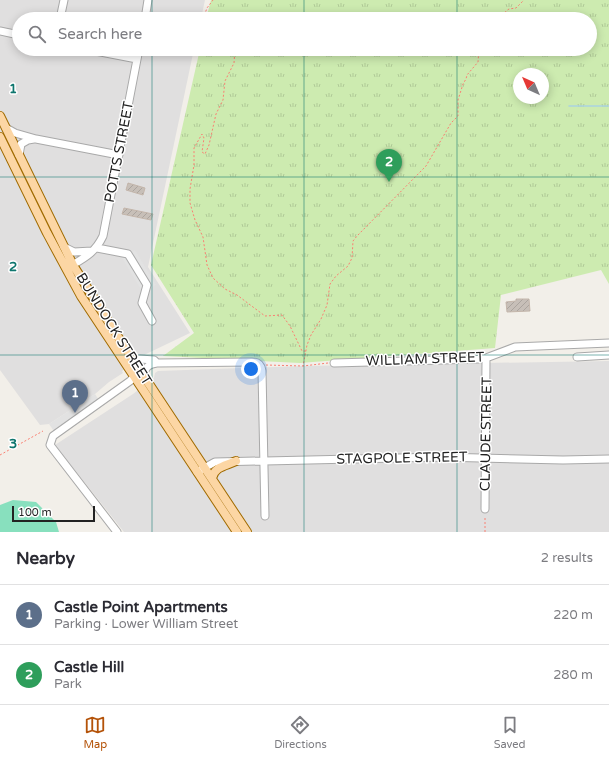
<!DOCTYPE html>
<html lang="en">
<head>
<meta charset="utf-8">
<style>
	:root { --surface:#fff; --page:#f2f2f3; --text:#2b2b33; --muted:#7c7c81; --line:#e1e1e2; --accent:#b45309 }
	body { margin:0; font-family:"Varela Round",sans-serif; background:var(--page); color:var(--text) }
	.compass { position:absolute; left:513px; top:68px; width:36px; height:36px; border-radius:50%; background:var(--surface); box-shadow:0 2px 10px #0003; rotate:316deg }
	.scale { position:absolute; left:12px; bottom:10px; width:83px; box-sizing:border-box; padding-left:4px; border:2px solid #222; border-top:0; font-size:11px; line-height:14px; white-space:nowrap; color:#222; -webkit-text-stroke:3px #fff; paint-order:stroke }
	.you { position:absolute; left:251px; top:369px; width:14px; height:14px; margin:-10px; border:3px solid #fff; border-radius:50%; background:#1a73e8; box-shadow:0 0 0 6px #1a73e833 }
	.badge { display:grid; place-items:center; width:26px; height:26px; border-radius:50%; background:var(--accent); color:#fff; font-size:13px; font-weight:700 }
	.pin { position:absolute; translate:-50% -33px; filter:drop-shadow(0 1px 2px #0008) }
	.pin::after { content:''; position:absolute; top:21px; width:14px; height:12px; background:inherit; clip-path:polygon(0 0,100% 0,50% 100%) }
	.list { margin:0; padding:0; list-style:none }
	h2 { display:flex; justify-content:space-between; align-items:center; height:52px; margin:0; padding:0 16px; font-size:17px }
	h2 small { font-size:13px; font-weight:400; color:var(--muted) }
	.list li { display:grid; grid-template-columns:26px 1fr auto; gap:12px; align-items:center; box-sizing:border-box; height:60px; padding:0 16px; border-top:1px solid var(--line) }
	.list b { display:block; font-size:15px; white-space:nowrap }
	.list p { margin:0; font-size:13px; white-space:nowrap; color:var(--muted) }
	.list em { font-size:13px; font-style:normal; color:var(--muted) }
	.icon { flex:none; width:22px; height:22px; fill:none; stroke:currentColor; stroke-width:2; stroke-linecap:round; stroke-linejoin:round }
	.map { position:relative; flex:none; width:609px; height:532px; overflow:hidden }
	.search { position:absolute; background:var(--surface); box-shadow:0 2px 10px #0003; left:12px; right:12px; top:12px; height:44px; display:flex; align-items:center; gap:10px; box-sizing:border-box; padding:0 14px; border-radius:22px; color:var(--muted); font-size:15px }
	.sheet { height:172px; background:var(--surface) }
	nav { display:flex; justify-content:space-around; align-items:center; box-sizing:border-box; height:56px; border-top:1px solid var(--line); background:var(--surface); font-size:11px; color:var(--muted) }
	nav a { display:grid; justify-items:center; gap:2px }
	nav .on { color:var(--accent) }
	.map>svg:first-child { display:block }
	.residential { fill:#e0dfdf }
	.grass { fill:url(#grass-tufts); fill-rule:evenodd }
	.pitch { fill:#88e0be }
	.parking { fill:#e2e2e2 }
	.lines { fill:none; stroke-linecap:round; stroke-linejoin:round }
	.stream { stroke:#aad3df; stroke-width:1.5 }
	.building { fill:url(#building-hatch); stroke:#c4b6ab }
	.minor-casing { stroke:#a9a9a9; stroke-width:9 }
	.major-casing { stroke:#a06b00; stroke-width:10 }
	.path { stroke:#fa8072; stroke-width:1; stroke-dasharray:2 2; stroke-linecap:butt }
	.minor { stroke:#fff; stroke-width:7 }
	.major { stroke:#fcd6a4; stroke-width:8 }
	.grid { fill:none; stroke:#0f766e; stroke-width:1; stroke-opacity:0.55 }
	.labels { text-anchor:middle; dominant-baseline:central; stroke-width:3; stroke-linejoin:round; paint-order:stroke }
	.street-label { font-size:14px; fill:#222; stroke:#fff }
	.grid-label { font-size:13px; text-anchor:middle; font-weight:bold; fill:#0f766e; stroke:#fff; stroke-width:3; stroke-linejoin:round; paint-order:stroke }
</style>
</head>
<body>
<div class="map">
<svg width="609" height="532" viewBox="0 0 609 532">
	<defs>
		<pattern id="grass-tufts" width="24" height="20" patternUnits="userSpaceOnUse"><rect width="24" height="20" fill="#cdebb0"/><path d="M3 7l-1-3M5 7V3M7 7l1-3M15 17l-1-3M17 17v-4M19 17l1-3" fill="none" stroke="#b0c997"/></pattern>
		<pattern id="building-hatch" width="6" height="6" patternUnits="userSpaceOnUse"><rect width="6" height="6" fill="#c7bfb8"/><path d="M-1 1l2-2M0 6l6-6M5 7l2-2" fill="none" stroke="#aba49e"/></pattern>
	</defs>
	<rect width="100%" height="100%" fill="#f2efe9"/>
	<!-- residential -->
	<path class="residential" d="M0 0H205L201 19H19V49H194L148 267 190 333 146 354 122 371 123 373 109 382 95 394 49 424 40 425 0 370Z
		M609 361V532H124L55 445 133 394 154 378 155 373 158 371 303 366Z"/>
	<!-- grass -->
	<path class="grass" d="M211 0H609V284L601 270 501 295 495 348 300 363 163 356 194 333 151 265 200 49H590V19H206ZM519 74H543V98H519Z"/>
	<!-- pitch -->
	<path class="pitch" d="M13 500 36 502 56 522 59 532H0V505Z"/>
	<!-- parking -->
	<path class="parking" d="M135 250 156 285 143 293 122 258Z
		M95 394 100 402 56 434 49 424Z"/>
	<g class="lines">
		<!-- stream -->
		<path class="stream" d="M569 106H609"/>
	</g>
	<!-- building -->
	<path class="building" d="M128 183 145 188 143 195 126 190Z
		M124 208 153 214 151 220 122 214Z
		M516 299H529L530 311 507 312 506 302 516 301Z"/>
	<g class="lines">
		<!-- minor casing -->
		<g class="minor-casing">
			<path id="minor" d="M60 19 64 0
				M145 19 148 0
				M0 31 19 35
				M85 49 137 59
				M6 128 15 133 36 139 119 155
				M19 155 21 144 28 140 34 139
				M64 247 74 252 92 251
				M97 248 128 254 147 285 142 303 152 321
				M69 267C84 258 95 253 103 236L139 49
				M577 357 609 355
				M140 359 154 360 157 363 252 362C258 362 261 364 262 371L265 516
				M334 363 478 359 486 358 515 347 609 343
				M143 376C145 368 148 364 157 363
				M197 472 215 462 441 457 563 460 609 459
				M485 509 486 358
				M117 532 50 445 53 436 130 381 138 373"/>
		</g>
		<!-- major casing -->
		<g class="major-casing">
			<path id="major" d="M0 116 73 265 116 334 247 532
				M0 137 47 233 81 296 237 532
				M212 478C215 466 226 466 236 461"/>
		</g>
		<!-- path -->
		<path class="path" d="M203 19 207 8 213 0
			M492 19 502 18 506 11 509 9 516 8 524 0
			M235 49 234 63 225 81 223 100 216 114 209 145 205 154 202 152 204 138 202 134 194 148V165L190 189V203L195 220 203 237 207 265 213 278 225 289 237 295 265 316 282 315 290 326 302 351H306
			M328 363 303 366 307 345 311 335 321 319 327 305 330 284 336 276 348 266 352 258 353 241 357 236 426 166 451 123 458 116V100L463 84 466 79 467 75 478 62 479 49
			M266 365 303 366
			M0 455 43 431
			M485 532V516"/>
		<!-- minor -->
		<use href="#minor" class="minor"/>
		<!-- major -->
		<use href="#major" class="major"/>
	</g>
	<!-- grid -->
	<path class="grid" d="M152 0V19M304 0V19M457 0V19M152 49V532M304 49V532M457 49V532M0 177H609M0 355H609"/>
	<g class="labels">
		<!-- street labels -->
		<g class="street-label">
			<text transform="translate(119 152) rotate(-79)">POTTS STREET</text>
			<text transform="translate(114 329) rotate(58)">BUNDOCK STREET</text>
			<text transform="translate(425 359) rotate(-2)">WILLIAM STREET</text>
			<text transform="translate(486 434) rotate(-89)">CLAUDE STREET</text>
			<text transform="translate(402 458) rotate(-1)">STAGPOLE STREET</text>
		</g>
	</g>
	<g class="grid-label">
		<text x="13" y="93">1</text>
		<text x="13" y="271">2</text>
		<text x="13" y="448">3</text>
	</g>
</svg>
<svg class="compass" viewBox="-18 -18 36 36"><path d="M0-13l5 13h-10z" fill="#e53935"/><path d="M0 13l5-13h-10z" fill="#7c7c81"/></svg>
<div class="scale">100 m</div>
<div class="you"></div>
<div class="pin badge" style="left:75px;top:413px;background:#5c6f8a">1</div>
<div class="pin badge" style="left:389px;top:182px;background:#2e9e5b">2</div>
<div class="search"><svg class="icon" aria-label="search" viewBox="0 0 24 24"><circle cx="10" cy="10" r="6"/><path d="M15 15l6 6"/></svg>Search here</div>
</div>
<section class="sheet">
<h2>Nearby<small>2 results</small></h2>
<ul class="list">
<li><span class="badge" style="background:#5c6f8a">1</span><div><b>Castle Point Apartments</b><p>Parking · Lower William Street</p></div><em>220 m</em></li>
<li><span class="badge" style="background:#2e9e5b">2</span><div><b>Castle Hill</b><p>Park</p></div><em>280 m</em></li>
</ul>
</section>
<nav>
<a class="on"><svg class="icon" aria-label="map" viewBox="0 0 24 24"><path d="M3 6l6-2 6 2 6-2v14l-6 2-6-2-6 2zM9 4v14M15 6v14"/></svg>Map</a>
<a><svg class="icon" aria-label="directions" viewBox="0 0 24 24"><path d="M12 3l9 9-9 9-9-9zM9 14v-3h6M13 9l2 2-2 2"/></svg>Directions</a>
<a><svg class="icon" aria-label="saved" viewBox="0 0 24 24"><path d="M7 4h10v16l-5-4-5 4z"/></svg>Saved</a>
</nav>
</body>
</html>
